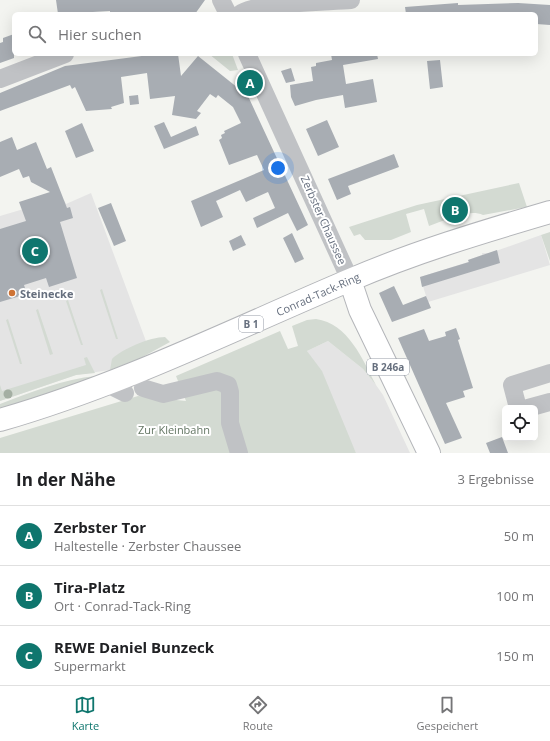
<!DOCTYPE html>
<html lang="de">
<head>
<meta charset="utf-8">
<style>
	:root { --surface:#fff; --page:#f6f6f6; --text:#202124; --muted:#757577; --line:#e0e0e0; --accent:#0f766e }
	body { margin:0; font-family:"Open Sans",sans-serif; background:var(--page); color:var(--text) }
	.controls { position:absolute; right:12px; bottom:12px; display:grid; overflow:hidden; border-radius:6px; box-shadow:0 4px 16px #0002 }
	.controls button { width:36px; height:36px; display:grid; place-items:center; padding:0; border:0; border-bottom:1px solid var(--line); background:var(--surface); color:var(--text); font:20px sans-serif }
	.you { position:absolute; left:278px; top:168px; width:14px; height:14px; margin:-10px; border:3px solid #fff; border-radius:50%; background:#1a73e8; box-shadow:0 0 0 6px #1a73e833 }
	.badge { display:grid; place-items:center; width:26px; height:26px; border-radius:50%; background:var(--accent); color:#fff; font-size:13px; font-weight:700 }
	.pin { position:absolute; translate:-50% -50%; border:2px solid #fff; box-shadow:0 1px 4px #0006 }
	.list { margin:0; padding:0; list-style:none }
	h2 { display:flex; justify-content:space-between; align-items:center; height:52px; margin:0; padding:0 16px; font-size:17px }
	h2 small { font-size:13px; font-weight:400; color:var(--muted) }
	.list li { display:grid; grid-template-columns:26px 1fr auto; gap:12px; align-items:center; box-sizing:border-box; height:60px; padding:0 16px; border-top:1px solid var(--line) }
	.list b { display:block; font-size:15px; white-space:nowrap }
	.list p { margin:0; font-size:13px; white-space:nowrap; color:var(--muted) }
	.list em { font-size:13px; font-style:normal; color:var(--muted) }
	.icon { flex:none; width:22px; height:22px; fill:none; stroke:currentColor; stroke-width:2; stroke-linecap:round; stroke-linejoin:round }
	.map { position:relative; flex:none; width:550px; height:453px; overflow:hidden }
	.search { position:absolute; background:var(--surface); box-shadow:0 4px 16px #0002; left:12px; right:12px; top:12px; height:44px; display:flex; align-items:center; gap:10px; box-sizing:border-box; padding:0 14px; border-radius:6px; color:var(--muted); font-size:15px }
	.sheet { height:232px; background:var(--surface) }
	nav { display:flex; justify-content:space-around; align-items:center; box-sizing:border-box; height:56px; border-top:1px solid var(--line); background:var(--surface); font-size:11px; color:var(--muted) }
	nav a { display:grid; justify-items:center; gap:2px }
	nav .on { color:var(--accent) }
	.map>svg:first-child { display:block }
	.built { fill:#e4e4e4 }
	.green { fill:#d3dad2 }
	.building { fill:#a8adb3 }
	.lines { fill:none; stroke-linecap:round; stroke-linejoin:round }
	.major-casing { stroke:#b3b5b9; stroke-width:24 }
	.minor { stroke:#c0c2c5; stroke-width:18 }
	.major { stroke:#fff; stroke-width:22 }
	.tree { fill:#a4afa3 }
	.poi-dot { fill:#ce7335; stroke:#fff; stroke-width:1.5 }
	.labels { text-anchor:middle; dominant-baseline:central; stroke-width:4; stroke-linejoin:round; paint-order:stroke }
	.shield { fill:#fff; stroke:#949aa5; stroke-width:1 }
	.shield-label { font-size:10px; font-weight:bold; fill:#666f7e }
	.street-label { font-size:11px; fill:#666f7e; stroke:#fff }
	.poi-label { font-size:11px; font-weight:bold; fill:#666f7e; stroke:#fff; text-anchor:start }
	.park-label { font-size:11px; fill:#647664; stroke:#fff }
</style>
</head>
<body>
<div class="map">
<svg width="550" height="453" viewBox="0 0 550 453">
	<rect width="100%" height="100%" fill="#f3f4f0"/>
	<!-- built -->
	<path class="built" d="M91 193 150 352 137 360 110 370 76 375 0 401V216L44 203 49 205 64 200 66 204Z
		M541 235 550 265 428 302 420 277 468 262V260L482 255V253H490Z
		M328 341 363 369 376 385 383 395 410 453H356L307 351Z"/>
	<!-- green -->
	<path class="green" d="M209 54H232L238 70 230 71Z
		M519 183 527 207 483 215C468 208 444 221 429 226L424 209 406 214 411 232 391 240H365L360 234 354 236 349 227 417 205Z
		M550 232V261L541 235Z
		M102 289 118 339H116L100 290Z
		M68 300 83 345H81L66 301Z
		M38 309 53 354 50 355 36 310Z
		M8 319 21 360 22 364H20L6 320Z
		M316 319C348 323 363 360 376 385L363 369 328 341 307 351 322 371 356 453H0V438L138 396 186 401 176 376 280 331 288 349 298 346 292 326 307 320Z
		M165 337 170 342 137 360 110 370 112 359C122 349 150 337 165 337Z
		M87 357 95 373 76 375 0 401V385L2 391 86 365 84 358Z
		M96 376V377L0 410V404C31 392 64 379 96 376Z"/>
	<!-- building -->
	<path class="building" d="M56 0H205L195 14H110V11L58 14Z
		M458 3V5L518 3 550 5V25L536 24V14H406L405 7Z
		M14 34V58L0 63V43L3 42V38Z
		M157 54H178L181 76 198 56 248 96 308 225 297 231 288 213 257 228 253 218 275 208 268 192 246 202 240 190 216 201 223 217 201 227 191 201 264 170 257 155 229 165 219 140 222 138 221 135 225 133 224 131 241 123 233 107 218 95 216 98 210 94 197 111 201 113 196 119 172 115 175 96 150 99 147 73 121 77 124 103 111 107 112 109 86 111 75 87 72 89 70 85 0 111V93L65 66Z
		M331 54H377L378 59 343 65 346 84 373 79 377 102 345 108 343 95 316 100 295 106 291 97 290 85 313 81 311 67 316 66V63L332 60Z
		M440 60 443 87 430 89 427 61Z
		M291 68 295 81 286 83 281 71Z
		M138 95 139 104 130 105 129 96Z
		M327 120 339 147 318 156 306 129Z
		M164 122 171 137 196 126 199 135 164 149 154 126Z
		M82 123 94 151 76 158 65 131Z
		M12 137 17 150 36 142 47 169 51 167 67 208 70 207 73 218 60 222 77 278 49 287 46 278 24 285 27 294 0 302V229L26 221 19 202 50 192 31 182 29 176 23 178 19 169 0 177V142Z
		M394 154 399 167 348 186 351 194 337 200 328 179Z
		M111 203 126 241 114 246 98 208Z
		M292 233 304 259 295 263 283 238Z
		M241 235 246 245 233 251 229 241Z
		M497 250 500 263 422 287 420 277 469 262 468 260Z
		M394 286 403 305 426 296 431 308 392 322 379 293Z
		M456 328 460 339 458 340 473 388 463 391 465 397 446 403 462 438 445 444 398 338 424 329 429 341 446 336 445 332Z
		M502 437 508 453H490L486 443Z"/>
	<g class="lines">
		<!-- major casing -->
		<g class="major-casing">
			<path id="major" d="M350 280 360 310 429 453
				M0 420C122 385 234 329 350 280 415 252 482 232 550 212"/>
		</g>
		<!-- minor -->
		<path class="minor" d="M221 0 228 14
			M240 14C255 2 328 2 351 0
			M247 54 350 280
			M0 79 65 54
			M107 384 125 393
			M143 388 163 394 217 381 228 385 230 392V423L239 453
			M518 408 512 385 550 373
			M528 408 550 402"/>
		<!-- major -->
		<use href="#major" class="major"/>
	</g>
	<!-- trees -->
	<circle class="tree" cx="8" cy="394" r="4.5"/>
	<!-- markers -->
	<circle class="poi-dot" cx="12" cy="293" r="4"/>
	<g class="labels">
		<!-- shield labels -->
		<g class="shield">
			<rect x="239" y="316" width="24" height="16" rx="3"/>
			<rect x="367" y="359" width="42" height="16" rx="3"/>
		</g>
		<g class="shield-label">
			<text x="251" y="324">B 1</text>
			<text x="388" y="367">B 246a</text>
		</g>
		<!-- street labels -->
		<g class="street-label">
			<text transform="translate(324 220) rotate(66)">Zerbster Chaussee</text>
			<text transform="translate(318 294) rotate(-24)">Conrad-Tack-Ring</text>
		</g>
		<!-- poi labels -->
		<g class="poi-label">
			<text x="20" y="293">Steinecke</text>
		</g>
		<!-- park labels -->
		<g class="park-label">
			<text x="174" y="429">Zur Kleinbahn</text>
		</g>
	</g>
</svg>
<div class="controls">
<button><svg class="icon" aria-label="locate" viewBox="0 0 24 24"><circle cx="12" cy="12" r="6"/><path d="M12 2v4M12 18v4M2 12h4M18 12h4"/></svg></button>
</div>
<div class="you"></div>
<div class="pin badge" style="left:250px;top:83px">A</div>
<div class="pin badge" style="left:455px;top:210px">B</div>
<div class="pin badge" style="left:35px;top:251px">C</div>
<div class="search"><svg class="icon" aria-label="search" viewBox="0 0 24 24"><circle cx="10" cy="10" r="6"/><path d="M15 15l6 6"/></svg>Hier suchen</div>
</div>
<section class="sheet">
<h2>In der Nähe<small>3 Ergebnisse</small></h2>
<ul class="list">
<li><span class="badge">A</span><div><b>Zerbster Tor</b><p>Haltestelle · Zerbster Chaussee</p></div><em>50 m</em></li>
<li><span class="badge">B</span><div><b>Tira-Platz</b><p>Ort · Conrad-Tack-Ring</p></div><em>100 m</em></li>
<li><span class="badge">C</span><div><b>REWE Daniel Bunzeck</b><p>Supermarkt</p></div><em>150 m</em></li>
</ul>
</section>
<nav>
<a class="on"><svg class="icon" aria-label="map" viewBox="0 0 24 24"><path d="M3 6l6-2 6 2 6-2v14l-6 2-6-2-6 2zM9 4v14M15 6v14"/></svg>Karte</a>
<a><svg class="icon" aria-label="directions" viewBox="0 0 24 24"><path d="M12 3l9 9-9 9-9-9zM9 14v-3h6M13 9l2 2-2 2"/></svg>Route</a>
<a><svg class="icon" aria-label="saved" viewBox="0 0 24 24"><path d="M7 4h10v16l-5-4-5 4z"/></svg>Gespeichert</a>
</nav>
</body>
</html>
